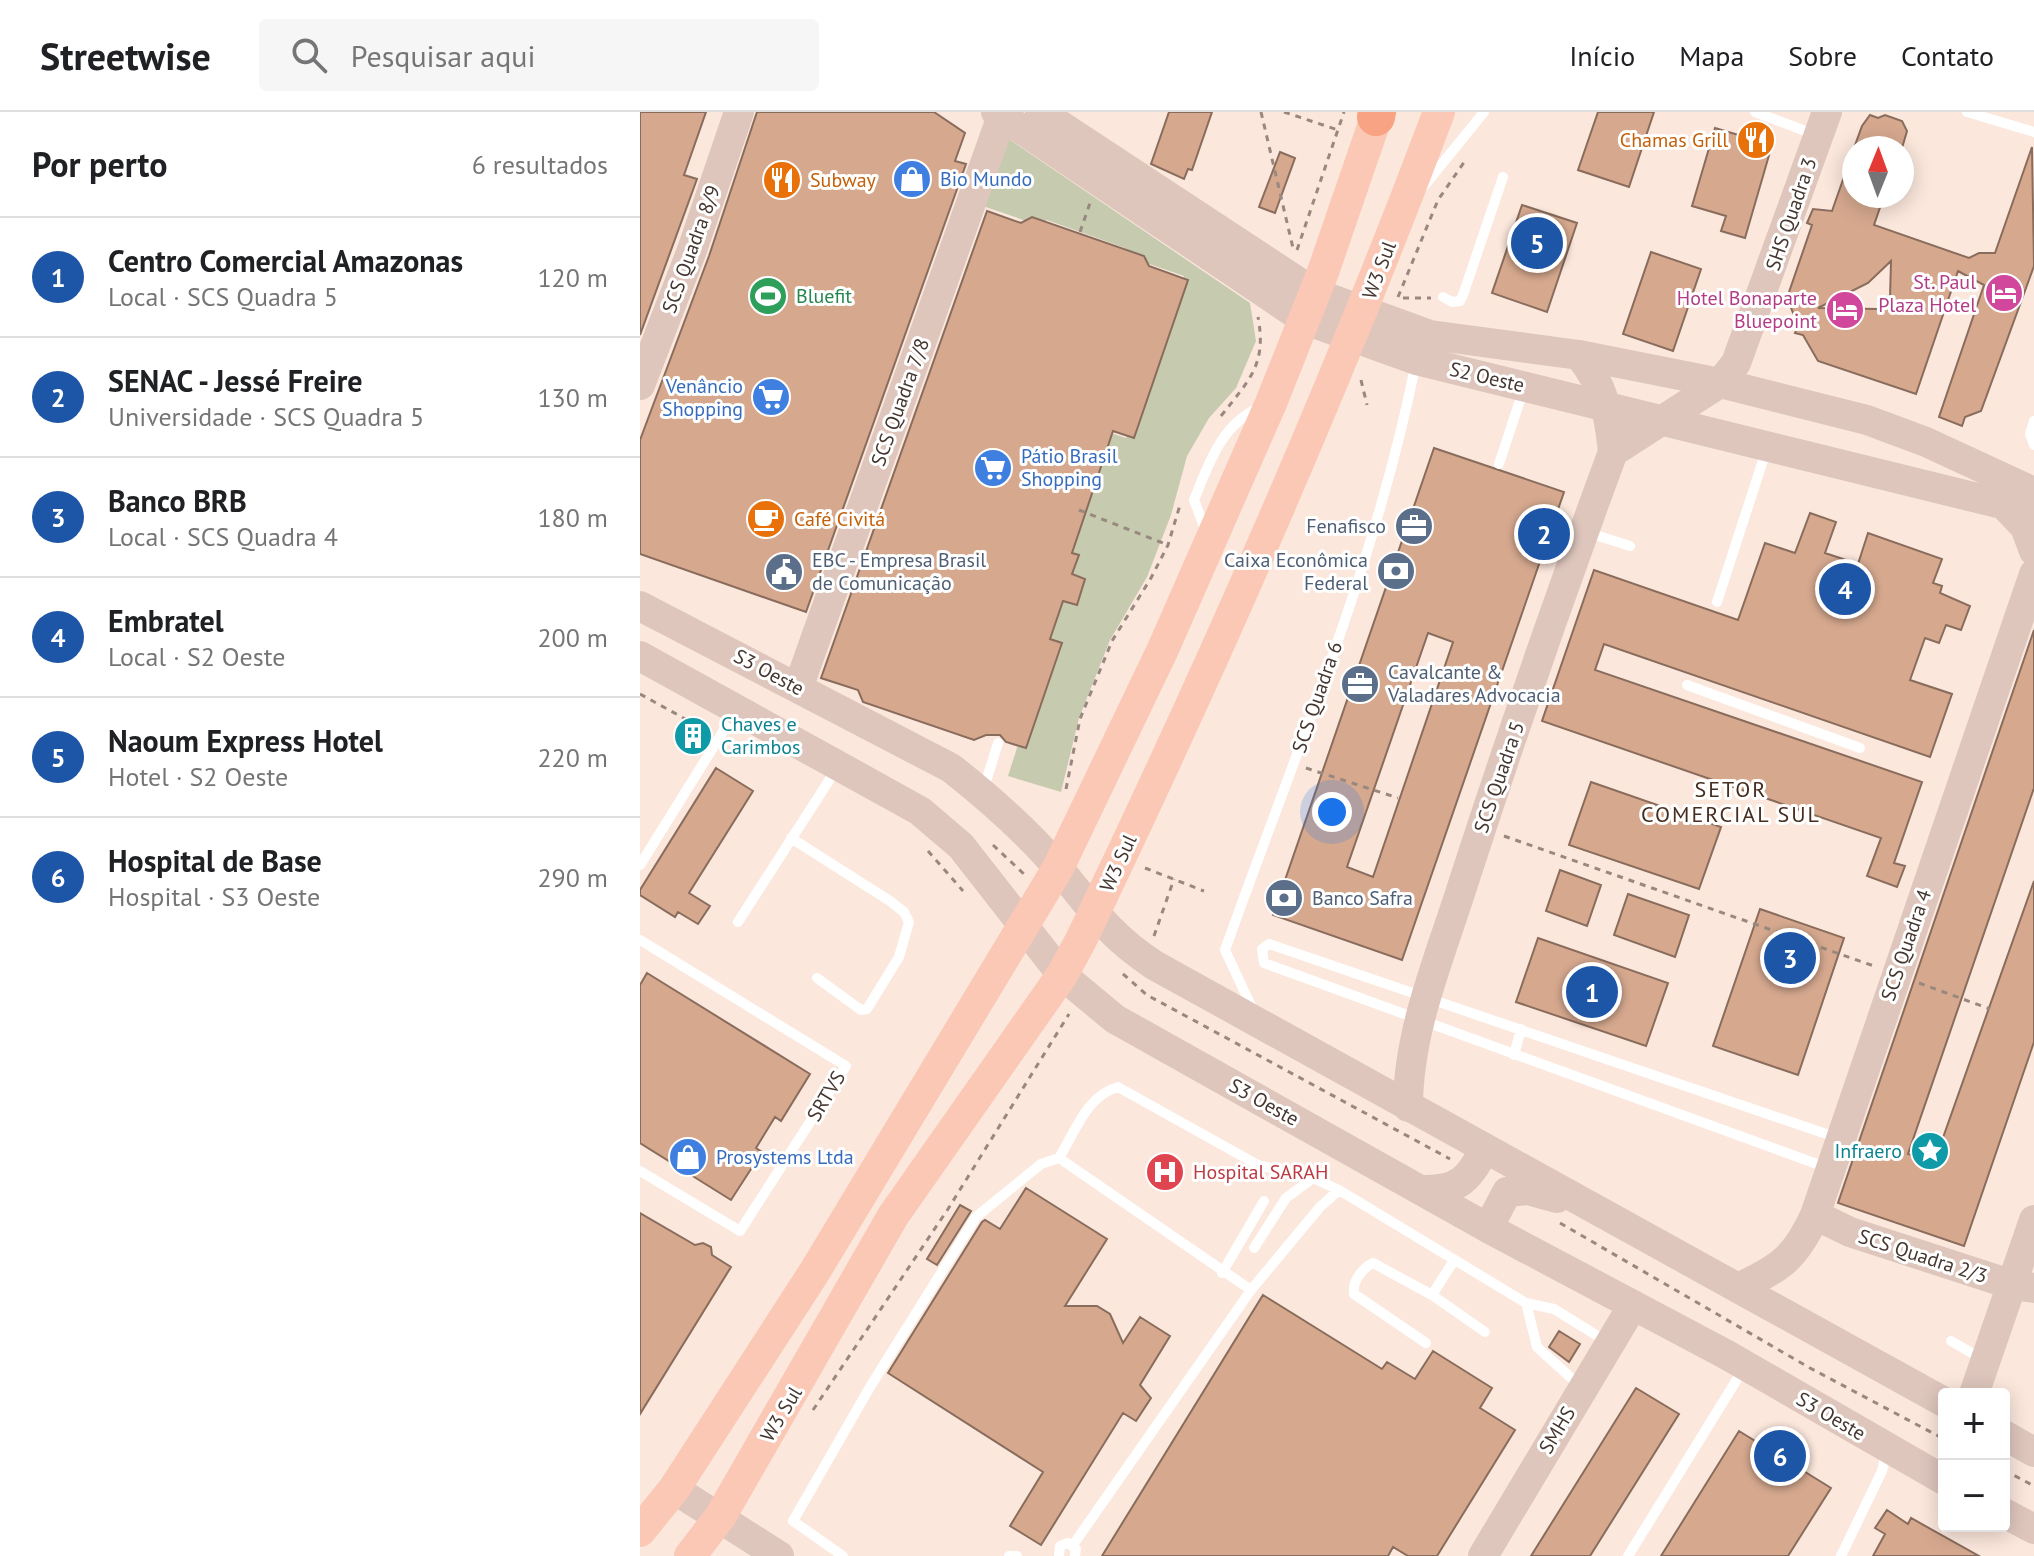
<!DOCTYPE html>
<html lang="pt">
<head>
<meta charset="utf-8">
<style>
	:root { --surface:#fff; --page:#f6f6f6; --text:#202124; --muted:#757577; --line:#e0e0e0; --accent:#1d55a7 }
	body { margin:0; font-family:"PT Sans",sans-serif; background:var(--page); color:var(--text) }
	.controls { position:absolute; right:24px; bottom:24px; display:grid; overflow:hidden; border-radius:8px; box-shadow:0 4px 20px #0003 }
	.controls button { width:72px; height:72px; display:grid; place-items:center; padding:0; border:0; border-bottom:2px solid var(--line); background:var(--surface); color:var(--text); font:40px sans-serif }
	.compass { position:absolute; left:1202px; top:24px; width:72px; height:72px; border-radius:50%; background:var(--surface); box-shadow:0 4px 20px #0003; rotate:1deg }
	.you { position:absolute; left:692px; top:700px; width:28px; height:28px; margin:-20px; border:6px solid #fff; border-radius:50%; background:#1a73e8; box-shadow:0 0 0 12px #1a73e833 }
	.badge { display:grid; place-items:center; width:52px; height:52px; border-radius:50%; background:var(--accent); color:#fff; font-size:26px; font-weight:700 }
	.pin { position:absolute; translate:-50% -50%; border:4px solid #fff; box-shadow:0 2px 8px #0006 }
	.list { margin:0; padding:0; list-style:none }
	h2 { display:flex; justify-content:space-between; align-items:center; height:104px; margin:0; padding:0 32px; font-size:34px }
	h2 small { font-size:26px; font-weight:400; color:var(--muted) }
	.list li { display:grid; grid-template-columns:52px 1fr auto; gap:24px; align-items:center; box-sizing:border-box; height:120px; padding:0 32px; border-top:2px solid var(--line) }
	.list b { display:block; font-size:30px; white-space:nowrap }
	.list p { margin:0; font-size:26px; white-space:nowrap; color:var(--muted) }
	.list em { font-size:26px; font-style:normal; color:var(--muted) }
	.icon { flex:none; width:44px; height:44px; fill:none; stroke:currentColor; stroke-width:2; stroke-linecap:round; stroke-linejoin:round }
	.map { position:relative; flex:none; width:1394px; height:1444px; overflow:hidden }
	header { display:flex; align-items:center; gap:48px; box-sizing:border-box; height:112px; padding:0 40px; background:var(--surface); border-bottom:2px solid var(--line) }
	header strong { font-size:38px }
	nav { display:flex; gap:44px; margin-inline-start:auto; font-size:28px }
	.search { width:560px; height:72px; background:var(--page); display:flex; align-items:center; gap:20px; box-sizing:border-box; padding:0 28px; border-radius:8px; color:var(--muted); font-size:30px }
	main { display:flex }
	aside { flex:1; background:var(--surface) }
	.map>svg:first-child { display:block }
	.green { fill:#c6caae }
	.building { fill:#d6a98f; stroke:#896c5c; stroke-width:2; fill-rule:evenodd }
	.lines { fill:none; stroke-linecap:round; stroke-linejoin:round }
	.path { stroke:#99887f; stroke-width:3; stroke-dasharray:6 6; stroke-linecap:butt }
	.lane { stroke:#fff; stroke-width:10 }
	.secondary { stroke:#dec6bd; stroke-width:30 }
	.primary { stroke:#fbc8b5; stroke-width:32 }
	.highway { stroke:#f8a383; stroke-width:38 }
	.labels { text-anchor:middle; dominant-baseline:central; stroke-width:6; stroke-linejoin:round; paint-order:stroke }
	.food-label { font-size:20px; fill:#c56008; stroke:#fff; text-anchor:start }
	.shop-label { font-size:20px; fill:#366cbe; stroke:#fff; text-anchor:start }
	.street-label { font-size:20px; fill:#453730; stroke:#fff }
	.hotel-label { font-size:20px; fill:#b23c85; stroke:#fff; text-anchor:end }
	.leisure-label { font-size:20px; fill:#27864d; stroke:#fff; text-anchor:start }
	.service-label { font-size:20px; fill:#4e5e75; stroke:#fff; text-anchor:start }
	.culture-label { font-size:20px; fill:#0d838f; stroke:#fff; text-anchor:start }
	.health-label { font-size:20px; fill:#be3a42; stroke:#fff; text-anchor:start }
	.neighbourhood-label { font-size:22px; letter-spacing:2px; fill:#462d1e; stroke:#fff }
</style>
</head>
<body>
<header>
<strong>Streetwise</strong>
<div class="search"><svg class="icon" aria-label="search" viewBox="0 0 24 24"><circle cx="10" cy="10" r="6"/><path d="M15 15l6 6"/></svg>Pesquisar aqui</div>
<nav><a>Início</a><a>Mapa</a><a>Sobre</a><a>Contato</a></nav>
</header>
<main>
<aside>
<h2>Por perto<small>6 resultados</small></h2>
<ul class="list">
<li><span class="badge">1</span><div><b>Centro Comercial Amazonas</b><p>Local · SCS Quadra 5</p></div><em>120 m</em></li>
<li><span class="badge">2</span><div><b>SENAC - Jessé Freire</b><p>Universidade · SCS Quadra 5</p></div><em>130 m</em></li>
<li><span class="badge">3</span><div><b>Banco BRB</b><p>Local · SCS Quadra 4</p></div><em>180 m</em></li>
<li><span class="badge">4</span><div><b>Embratel</b><p>Local · S2 Oeste</p></div><em>200 m</em></li>
<li><span class="badge">5</span><div><b>Naoum Express Hotel</b><p>Hotel · S2 Oeste</p></div><em>220 m</em></li>
<li><span class="badge">6</span><div><b>Hospital de Base</b><p>Hospital · S3 Oeste</p></div><em>290 m</em></li>
</ul>
</aside>
<div class="map">
<svg width="1394" height="1444" viewBox="0 0 1394 1444">
	<rect width="100%" height="100%" fill="#fbe7dc"/>
	<!-- green -->
	<path class="green" d="M360 21 610 191 616 229 596 276 569 306 547 344 531 403 507 465 470 528 439 606 421 680 368 664 410 533 396 511 462 330 474 322 486 326 544 164 492 146 485 136 407 108 398 113 337 92Z"/>
	<!-- building -->
	<path class="building" d="M0 0H66L44 63 57 67 0 223Z
		M117 0H294L325 21 315 49 326 52 166 500 0 442V328L69 144Z
		M529 0H572L552 58 548 57 544 67 511 52Z
		M958 0H1014L989 75 938 58Z
		M1230 3 1238 6 1245 3 1262 9 1267 19 1262 36H1214L1222 14Z
		M1075 16 1132 33 1105 126 1081 119 1086 104 1052 94Z
		M1392 35 1394 154 1341 299 1325 305 1322 314 1299 305 1344 173 1318 159 1276 282 1178 249 1163 223 1155 221 1158 213 1147 186 1172 113 1167 111 1173 97 1192 99 1212 42 1214 84H1244L1234 113 1329 146 1339 141H1355ZM1251 149 1250 186 1246 193 1238 197 1178 196 1228 171Z
		M640 40 655 46 635 101 619 95Z
		M882 93 937 111 907 200 852 181Z
		M347 99 381 111 392 105 504 144 509 154 548 168 494 326 473 319 432 441 439 443 432 462 445 467 437 493 423 489 410 527 422 531 386 636 366 630 360 623H346L334 628 223 590 218 578 181 566Z
		M1011 140 1061 157 1033 239 983 222Z
		M794 336 924 380 762 848 633 803ZM788 521 813 530 733 765 707 755Z
		M1170 401 1196 410 1185 441 1218 452 1228 421 1302 447 1293 471 1302 474 1300 481 1330 494 1321 518 1306 513 1299 531 1285 526 1270 568 1312 582 1290 645 964 532 955 558 1282 670 1254 751 1265 754 1257 775 1227 764 1241 726 902 609 954 458 1098 508 1125 431 1155 441Z
		M1394 518V676L1268 1042 1294 1051 1394 769V930L1324 1134 1198 1091Z
		M76 656 113 679 49 781 70 794 58 812 38 800 35 805 0 783V778Z
		M951 670 1081 715 1059 777 929 733Z
		M920 758 961 773 947 814 906 799Z
		M988 782 1049 803 1035 845 974 823Z
		M1120 797 1204 826 1158 963 1073 934Z
		M898 826 1028 871 1006 934 876 890Z
		M7 861 170 962 141 1009 135 1005 116 1036 122 1040 91 1088 0 1031V873Z
		M386 1076 467 1127 425 1194H457L470 1202 483 1231 500 1205 530 1224 500 1273 511 1286 496 1309 483 1301 401 1433 370 1414 403 1360 248 1261 342 1110 345 1108 360 1117Z
		M320 1093 331 1099 297 1153 287 1147Z
		M0 1101 55 1133 63 1131 71 1135 72 1143 91 1155 0 1302Z
		M623 1183 742 1257 747 1250 775 1267 793 1239 852 1276 840 1296 875 1318 797 1444H768L753 1435 748 1444H462Z
		M919 1219 940 1232 929 1250 909 1235Z
		M996 1276 1039 1302 950 1444H891Z
		M1099 1319 1191 1376 1148 1444H1021Z
		M1247 1398 1268 1412 1271 1406 1339 1444H1233L1245 1422 1235 1416Z"/>
	<g class="lines">
		<!-- path -->
		<path class="path" d="M621 0 653 136
			M644 0 698 18
			M440 120 450 91
			M657 138 704 0
			M758 185 798 88 827 46
			M763 186H791
			M721 268 727 293
			M581 304C609 268 627 253 618 205
			M439 398 528 433
			M0 582 67 619
			M666 656 758 686
			M426 677 440 607 472 529 511 466 528 433 540 393
			M864 724 1234 854
			M353 733 385 763
			M288 739 323 779
			M505 756 564 779
			M514 824 534 767
			M483 862 507 883 810 1047
			M1279 871 1350 897
			M920 1111 1170 1256 1304 1327
			M173 1298 308 1097 429 902
			M1364 1358 1394 1374"/>
		<!-- lane -->
		<path class="lane" d="M1115 0 1176 23
			M1327 0 1394 20
			M784 74 844 0
			M803 185 812 190 820 189 823 183 863 65
			M1394 309 1390 322 1394 333
			M859 352 884 276
			M946 420 990 434
			M567 422 554 388C569 351 582 311 621 295
			M1077 490 1127 336
			M1047 573 1220 636
			M343 679 358 631
			M151 726 250 789 264 800 269 810 259 845 227 897 221 898 177 866
			M0 753 94 602
			M98 810 197 656
			M0 828 206 954 100 1119 0 1059
			M614 900 585 838C654 644 736 453 776 250
			M874 943 881 917
			M419 1046 611 1178
			M1188 1056 624 851 622 837 629 832 1198 1026
			M614 1136 646 1086 673 1066
			M813 1150 792 1183 845 1220
			M582 1161 624 1089
			M886 1191 897 1235 939 1273
			M1311 1229 1344 1248
			M786 1231 714 1182C712 1170 722 1156 733 1151L792 1183
			M433 1433 611 1178 680 1095 699 1078
			M203 1444 153 1409 230 1275 336 1105 401 1052 419 1046C435 1020 447 983 478 975L618 1053 673 1066 699 1078 886 1191 914 1197 969 1231
			M369 1444H377
			M419 1444 420 1434 428 1431 436 1437 435 1444
			M988 1444 1104 1256
			M1201 1444 1242 1359 1247 1339"/>
		<!-- secondary -->
		<path class="secondary" d="M356 0 665 208 776 248 1394 400
			M400 0 675 181 790 223 939 243 1080 271 1227 308 1286 330 1394 380
			M0 273 52 138 99 0
			M973 340 1080 271 1096 251 1187 0
			M1364 393 1385 415 1394 439
			M0 494 311 656C349 686 387 719 419 757 452 797 469 823 514 853L1304 1290
			M0 544 280 699 321 734 422 863 475 907 848 1116 1087 1243 1304 1368
			M158 576 362 4
			M768 995C768 918 800 845 823 772 870 627 920 483 973 340 969 302 964 273 939 243
			M783 1078C817 1079 829 1068 844 1038
			M1175 1103 1210 1120 1373 1173 1394 1176
			M848 1116 867 1080 888 1078 917 1086
			M1100 1175C1141 1156 1156 1145 1175 1103L1394 462
			M1334 1282 1394 1108
			M1364 1323 1394 1340
			M34 1377 139 1444
			M1364 1401 1394 1417
			M843 1444 993 1193"/>
		<!-- primary -->
		<path class="primary" d="M0 1419 34 1377 175 1159 418 756 523 537 631 291 683 160 738 0
			M50 1444 80 1405 253 1104 422 863 441 828C572 556 693 282 799 0"/>
		<!-- highway -->
		<path class="highway" d="M736 5 737 0"/>
	</g>
	<!-- icons -->
	<defs>
		<g id="restaurant-disc" transform="scale(2)"><circle r="9.5" fill="#e8710a" stroke="#fff"/><path d="M-5-6h1v4h1v-4h1v4h1v-4h1v5L-1.5 .5V6h-2V.5L-5-1ZM5-6V6H3V1.5H1.5Q1.5-4 5-6Z" fill="#fff"/></g>
		<g id="shop-disc" transform="scale(2)"><circle r="9.5" fill="#3f7fe0" stroke="#fff"/><path d="M-5-2.5h2.3a2.7 3.5 0 0 1 5.4 0H5L5.5 6h-11ZM-1.5-2.5h3a1.5 2.3 0 0 0-3 0Z" fill="#fff"/></g>
		<g id="hotel-disc" transform="scale(2)"><circle r="9.5" fill="#d1479c" stroke="#fff"/><path d="M-6-4.5h1.5V1H6V5H4.5V3h-9V5H-6ZM-4 0a1.8 1.8 0 1 1 3.6 0ZM.5 0V-2.5h3Q6-2.5 6 0Z" fill="#fff"/></g>
		<g id="stadium-disc" transform="scale(2)"><circle r="9.5" fill="#2e9e5b" stroke="#fff"/><path d="M0-5a6.5 5 0 1 0 0 10a6.5 5 0 1 0 0-10ZM-3.5-1.8h7v3.6h-7Z" fill="#fff"/></g>
		<g id="supermarket-disc" transform="scale(2)"><circle r="9.5" fill="#3f7fe0" stroke="#fff"/><path d="M-6-5.5h2.5l.6 2H6L4.5 2H-2.5L-4.4-4H-6ZM-1.5 3.2a1.3 1.3 0 1 0 .1 0ZM3 3.2a1.3 1.3 0 1 0 .1 0Z" fill="#fff"/></g>
		<g id="cafe-disc" transform="scale(2)"><circle r="9.5" fill="#e8710a" stroke="#fff"/><path d="M-5.5-4.5H6V0H3Q3 3.5 0 3.5H-2.5Q-5.5 3.5-5.5 0ZM3-3.2v2h1.7v-2ZM-6 4.5H4V6H-6Z" fill="#fff"/></g>
		<g id="office-disc" transform="scale(2)"><circle r="9.5" fill="#5c6f8a" stroke="#fff"/><path d="M-6-3h4V-5.5h4V-3h4V5H-6ZM-1-4.5V-3h2v-1.5ZM-6 0V1H6V0Z" fill="#fff"/></g>
		<g id="bank-disc" transform="scale(2)"><circle r="9.5" fill="#5c6f8a" stroke="#fff"/><path d="M-6-4H6V4H-6ZM0-2.3a2.3 2.3 0 1 0 0 4.6a2.3 2.3 0 1 0 0-4.6Z" fill="#fff"/></g>
		<g id="civic-disc" transform="scale(2)"><circle r="9.5" fill="#5c6f8a" stroke="#fff"/><path d="M-.6-6.5H3V-4.5H.6V-3L4-1V1h2V6H-6V1h2V-1L-.6-3ZM-1.2 2.5V6h2.4V2.5Z" fill="#fff"/></g>
		<g id="building-disc" transform="scale(2)"><circle r="9.5" fill="#0f9aa8" stroke="#fff"/><path d="M-4-6H4V6H1V3H-1V6H-4ZM-2.5-4.3h1.7v1.8h-1.7ZM.8-4.3h1.7v1.8H.8ZM-2.5-1h1.7V.8h-1.7ZM.8-1h1.7V.8H.8Z" fill="#fff"/></g>
		<g id="sight-disc" transform="scale(2)"><circle r="9.5" fill="#0f9aa8" stroke="#fff"/><path d="M0-6L1.8-2.2L6-1.7L2.9 1.2L3.7 5.4L0 3.3L-3.7 5.4L-2.9 1.2L-6-1.7L-1.8-2.2Z" fill="#fff"/></g>
		<g id="hospital-disc" transform="scale(2)"><circle r="9.5" fill="#e0444e" stroke="#fff"/><path d="M-5-5h3v3.5h4V-5h3V5h-3V1.5h-4V5h-3Z" fill="#fff"/></g>
	</defs>
	<g fill-rule="evenodd">
		<use href="#restaurant-disc" x="1116" y="28"/>
		<use href="#shop-disc" x="272" y="67"/>
		<use href="#restaurant-disc" x="142" y="68"/>
		<use href="#hotel-disc" x="1364" y="181"/>
		<use href="#stadium-disc" x="128" y="184"/>
		<use href="#hotel-disc" x="1205" y="198"/>
		<use href="#supermarket-disc" x="131" y="285"/>
		<use href="#supermarket-disc" x="353" y="356"/>
		<use href="#cafe-disc" x="126" y="407"/>
		<use href="#office-disc" x="774" y="414"/>
		<use href="#bank-disc" x="756" y="459"/>
		<use href="#civic-disc" x="144" y="460"/>
		<use href="#office-disc" x="720" y="572"/>
		<use href="#building-disc" x="53" y="624"/>
		<use href="#bank-disc" x="644" y="786"/>
		<use href="#sight-disc" x="1290" y="1039"/>
		<use href="#shop-disc" x="48" y="1045"/>
		<use href="#hospital-disc" x="525" y="1060"/>
	</g>
	<g class="labels">
		<!-- food labels -->
		<g class="food-label">
			<text x="1088" y="28" text-anchor="end">Chamas Grill</text>
			<text x="170" y="68">Subway</text>
			<text x="154" y="407">Café Civitá</text>
		</g>
		<!-- shop labels -->
		<g class="shop-label">
			<text x="300" y="67">Bio Mundo</text>
			<text x="103" y="274" text-anchor="end">Venâncio<tspan x="103" dy="23">Shopping</tspan></text>
			<text x="381" y="344">Pátio Brasil<tspan x="381" dy="23">Shopping</tspan></text>
			<text x="76" y="1045">Prosystems Ltda</text>
		</g>
		<!-- street labels -->
		<g class="street-label">
			<text transform="translate(1151 102) rotate(-71)">SHS Quadra 3</text>
			<text transform="translate(51 137) rotate(-70)">SCS Quadra 8/9</text>
			<text transform="translate(739 158) rotate(-69)">W3 Sul</text>
			<text transform="translate(847 265) rotate(13)">S2 Oeste</text>
			<text transform="translate(260 290) rotate(-70)">SCS Quadra 7/8</text>
			<text transform="translate(129 560) rotate(28)">S3 Oeste</text>
			<text transform="translate(677 585) rotate(-71)">SCS Quadra 6</text>
			<text transform="translate(859 665) rotate(-71)">SCS Quadra 5</text>
			<text transform="translate(478 751) rotate(-65)">W3 Sul</text>
			<text transform="translate(1266 833) rotate(-71)">SCS Quadra 4</text>
			<text transform="translate(186 984) rotate(-59)">SRTVS</text>
			<text transform="translate(624 990) rotate(29)">S3 Oeste</text>
			<text transform="translate(1283 1144) rotate(18)">SCS Quadra 2/3</text>
			<text transform="translate(141 1302) rotate(-59)">W3 Sul</text>
			<text transform="translate(1191 1304) rotate(30)">S3 Oeste</text>
			<text transform="translate(917 1318) rotate(-59)">SMHS</text>
		</g>
		<!-- hotel labels -->
		<g class="hotel-label">
			<text x="1336" y="170">St. Paul<tspan x="1336" dy="23">Plaza Hotel</tspan></text>
			<text x="1177" y="186">Hotel Bonaparte<tspan x="1177" dy="23">Bluepoint</tspan></text>
		</g>
		<!-- leisure labels -->
		<g class="leisure-label">
			<text x="156" y="184">Bluefit</text>
		</g>
		<!-- service labels -->
		<g class="service-label">
			<text x="746" y="414" text-anchor="end">Fenafisco</text>
			<text x="172" y="448">EBC - Empresa Brasil<tspan x="172" dy="23">de Comunicação</tspan></text>
			<text x="728" y="448" text-anchor="end">Caixa Econômica<tspan x="728" dy="23">Federal</tspan></text>
			<text x="748" y="560">Cavalcante &amp;<tspan x="748" dy="23">Valadares Advocacia</tspan></text>
			<text x="672" y="786">Banco Safra</text>
		</g>
		<!-- culture labels -->
		<g class="culture-label">
			<text x="81" y="612">Chaves e<tspan x="81" dy="23">Carimbos</tspan></text>
			<text x="1262" y="1039" text-anchor="end">Infraero</text>
		</g>
		<!-- health labels -->
		<g class="health-label">
			<text x="553" y="1060">Hospital SARAH</text>
		</g>
		<!-- neighbourhood labels -->
		<g class="neighbourhood-label">
			<text x="1091" y="677">SETOR<tspan x="1091" dy="25">COMERCIAL SUL</tspan></text>
		</g>
	</g>
</svg>
<div class="controls">
<button>+</button>
<button>−</button>
</div>
<svg class="compass" viewBox="-18 -18 36 36"><path d="M0-13l5 13h-10z" fill="#e53935"/><path d="M0 13l5-13h-10z" fill="#757577"/></svg>
<div class="you"></div>
<div class="pin badge" style="left:952px;top:880px">1</div>
<div class="pin badge" style="left:904px;top:422px">2</div>
<div class="pin badge" style="left:1150px;top:846px">3</div>
<div class="pin badge" style="left:1205px;top:477px">4</div>
<div class="pin badge" style="left:897px;top:131px">5</div>
<div class="pin badge" style="left:1140px;top:1344px">6</div>
</div>
</main>
</body>
</html>
